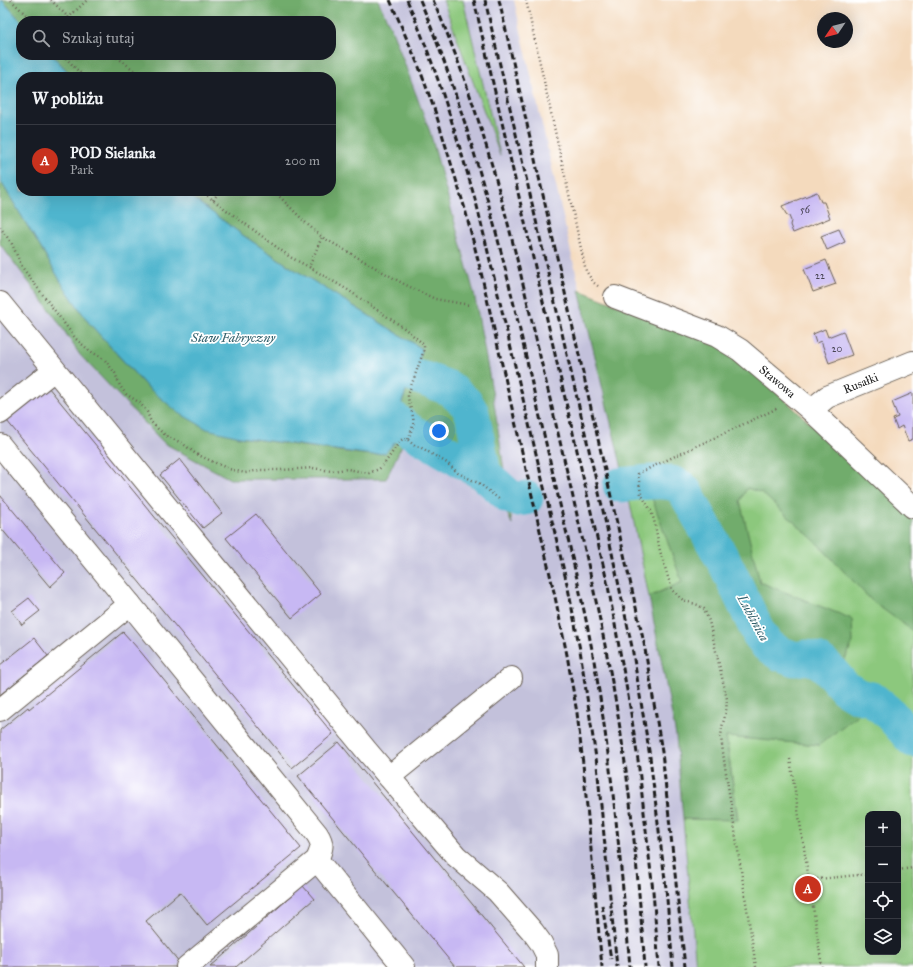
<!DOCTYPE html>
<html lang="pl">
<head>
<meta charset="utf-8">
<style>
	:root { --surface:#171b24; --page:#20242c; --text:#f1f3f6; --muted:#9ea1a6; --line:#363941; --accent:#c8321e }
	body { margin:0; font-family:"IM FELL Great Primer",serif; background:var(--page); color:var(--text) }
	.controls { position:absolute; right:12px; bottom:12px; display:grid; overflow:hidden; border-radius:8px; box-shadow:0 4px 16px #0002 }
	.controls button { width:36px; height:36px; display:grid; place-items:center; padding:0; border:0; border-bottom:1px solid var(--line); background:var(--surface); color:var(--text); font:20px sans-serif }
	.compass { position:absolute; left:817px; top:12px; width:36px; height:36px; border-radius:50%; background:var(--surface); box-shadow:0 4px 16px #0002; rotate:235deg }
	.you { position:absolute; left:439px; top:431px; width:14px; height:14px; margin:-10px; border:3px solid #fff; border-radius:50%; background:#1a73e8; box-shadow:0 0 0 6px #1a73e833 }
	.badge { display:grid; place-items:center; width:26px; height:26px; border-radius:50%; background:var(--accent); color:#fff; font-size:13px; font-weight:700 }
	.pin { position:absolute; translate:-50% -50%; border:2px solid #fff; box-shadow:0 1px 4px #0006 }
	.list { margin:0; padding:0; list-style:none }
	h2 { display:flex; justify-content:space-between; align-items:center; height:52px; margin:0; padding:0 16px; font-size:17px }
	h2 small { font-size:13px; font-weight:400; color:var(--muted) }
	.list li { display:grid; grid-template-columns:26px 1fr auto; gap:12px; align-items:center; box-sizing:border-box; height:72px; padding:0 16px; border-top:1px solid var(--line) }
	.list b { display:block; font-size:15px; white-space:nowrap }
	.list p { margin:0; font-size:13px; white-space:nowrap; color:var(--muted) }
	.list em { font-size:13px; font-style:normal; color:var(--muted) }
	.icon { flex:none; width:22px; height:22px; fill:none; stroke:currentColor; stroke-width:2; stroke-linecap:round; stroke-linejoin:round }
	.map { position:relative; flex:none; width:913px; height:967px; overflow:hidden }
	.search { position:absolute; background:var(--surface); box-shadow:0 4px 16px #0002; left:16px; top:16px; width:320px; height:44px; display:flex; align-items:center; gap:10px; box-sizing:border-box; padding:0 14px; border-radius:16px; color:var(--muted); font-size:15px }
	.panel { position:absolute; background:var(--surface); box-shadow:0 4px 16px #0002; left:16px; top:72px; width:320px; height:124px; border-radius:16px }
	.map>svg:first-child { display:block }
	.industrial { fill:#c3c1db }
	.green { fill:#8cc87d; stroke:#54724c; fill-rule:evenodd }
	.forest { fill:#71ac6c; stroke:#466444 }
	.water { fill:#4fb5ce; stroke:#366875 }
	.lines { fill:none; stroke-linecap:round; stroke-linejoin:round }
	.river { stroke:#4fb5ce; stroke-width:35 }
	.building { fill:#c7b8f3 }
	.minor-casing { stroke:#685e54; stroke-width:24 }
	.path { stroke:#685e54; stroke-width:2.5; stroke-dasharray:1 3; stroke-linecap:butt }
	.minor { stroke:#fff; stroke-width:22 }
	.rail { stroke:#1c1c1c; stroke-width:3; stroke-dasharray:6 3; stroke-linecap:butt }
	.labels { text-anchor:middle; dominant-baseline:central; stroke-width:3.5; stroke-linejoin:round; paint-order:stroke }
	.number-label { font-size:10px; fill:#474352 }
	.street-label { font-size:12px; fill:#1c1c1c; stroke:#fff }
	.water-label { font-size:13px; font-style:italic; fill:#33616c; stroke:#fff }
</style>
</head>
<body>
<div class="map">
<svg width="913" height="967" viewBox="0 0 913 967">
	<rect width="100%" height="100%" fill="#fff"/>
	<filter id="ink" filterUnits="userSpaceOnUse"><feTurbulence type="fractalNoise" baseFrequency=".025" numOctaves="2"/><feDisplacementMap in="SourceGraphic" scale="8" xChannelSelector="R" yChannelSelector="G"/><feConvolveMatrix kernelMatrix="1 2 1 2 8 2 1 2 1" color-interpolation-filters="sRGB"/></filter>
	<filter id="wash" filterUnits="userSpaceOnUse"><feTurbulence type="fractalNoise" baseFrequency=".012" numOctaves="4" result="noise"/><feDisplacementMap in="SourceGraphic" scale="16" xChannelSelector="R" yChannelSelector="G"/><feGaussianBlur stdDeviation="0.9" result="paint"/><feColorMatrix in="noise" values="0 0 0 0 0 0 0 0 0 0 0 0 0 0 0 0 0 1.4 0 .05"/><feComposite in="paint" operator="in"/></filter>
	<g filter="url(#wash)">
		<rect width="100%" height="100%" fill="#f4dabd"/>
		<!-- industrial -->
		<path class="industrial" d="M378 0H443L498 150 463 0H514L573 261 702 759 737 967H0V244L55 317 80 355 164 443 230 479H386L402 443 498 503 507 513 512 522 493 396 474 293 430 132 392 30Z"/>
		<!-- green -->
		<path class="green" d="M443 0H463L500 155Z
			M776 434 913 550V967H696L683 819H738L726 736 819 745 666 589 649 597 629 498H647ZM868 814H898V952H868Z"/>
		<!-- forest -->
		<path class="forest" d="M2 0H378L392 30 430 132 474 293 493 396 512 524 507 513 498 503 403 443 386 479H230L164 443 80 355 55 317 0 244V180L63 285 89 323 146 386 239 437 353 453 372 455 385 453 400 437 403 436 407 437 412 424 398 413 422 351 421 348 289 266 244 236 183 191H331V77H73L52 55H331V21H21Z
			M579 290 717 344 749 367 913 518V631L873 602 814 540 762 493 747 488 740 501 760 582 852 619 853 642 840 670 861 712 819 745 726 737 738 820 683 819 676 736 649 597 682 582 652 498H629Z"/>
		<!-- water -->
		<path class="water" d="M0 0H2L21 21V55H52L73 77H21V191H183L244 236 289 266 421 348 422 351 398 412 412 424 407 437 403 436 400 437 385 453 372 455 240 437 207 429 179 413 146 386 89 323 63 285 0 180Z"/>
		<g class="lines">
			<!-- river -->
			<path class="river" d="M413 375 449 388 466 403 472 413 484 474
				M371 402 409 430 484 474 510 497 518 499 526 498
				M620 485C636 484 667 477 680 487 684 489 686 493 688 497L728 569 759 634 767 645 779 653 795 659 807 657 817 660 826 666 845 688 858 696 872 699 889 713 913 740"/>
		</g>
		<g id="blocks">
			<!-- building -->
			<path class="building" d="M817 192 821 202H824L830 218 793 233 790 225 791 221 789 216 786 214 782 206Z
				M839 229 845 242 827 250 821 236Z
				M826 260 836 284 813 292 804 269Z
				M825 329 828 337 843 331 852 355 829 363 821 341 816 343 813 334Z
				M48 387 333 734 292 768 7 421Z
				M913 393V439L908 441 902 426 897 429 893 419 898 417 892 402Z
				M180 459 222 513 203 528 160 475Z
				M0 495 65 573 50 587 0 527Z
				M256 514 321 594 292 618 226 538Z
				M29 598 40 611 22 625 12 611Z
				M123 632 140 651 301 848 207 925 180 892 146 921 180 963 175 967H0V730L28 707 29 709Z
				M34 638 48 656 0 695V665Z
				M339 742 431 854 524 967H455L379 875 298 776Z
				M303 886 314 899 236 967H210Z"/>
		</g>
	</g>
	<g filter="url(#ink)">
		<use href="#blocks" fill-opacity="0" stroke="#685e54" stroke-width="1"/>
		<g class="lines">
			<!-- minor casing -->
			<g class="minor-casing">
				<g id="minor">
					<path id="s1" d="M615 297 717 336 740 350 811 410 913 507"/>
					<path d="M0 303 366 750 456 856 498 892 533 932 541 943 547 955V967"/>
					<path id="s2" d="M811 410 827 397 913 362"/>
					<path d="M0 413 54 370"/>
					<path d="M0 445 130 604 0 710"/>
					<path d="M130 604 317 834C324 845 322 848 317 860L187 967"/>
					<path d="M389 777 511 678"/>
					<path d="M317 860 404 967"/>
				</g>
			</g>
			<!-- path -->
			<path class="path" d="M11 0 32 21
				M51 0 72 21
				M526 0 586 271 594 283 598 286
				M68 18 87 0
				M63 55 84 77
				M114 55 143 77
				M201 191 290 257 309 267
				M274 191 307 224 322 237 404 284 435 299 470 305
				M213 200 220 191
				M0 227 12 244 22 267 76 339 90 351 105 360 115 373 120 386 126 394 140 403 147 412 151 422 157 428 166 436 182 443 196 454 229 469 245 473 260 470H280L313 468 331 471 347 469 369 473 379 469 385 463 400 441 403 439 408 440C409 435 412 430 413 425 415 415 408 405 408 395L424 350V346L421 342 404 328 348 290 309 267 322 237
				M408 440 415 446 420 447 447 463 458 473 480 484 499 499
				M790 759 809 880
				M898 870 913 868
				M756 967 724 760 721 737 722 727 726 712 727 699 709 621 704 609 698 605 683 600 672 590 660 551 654 520 651 511 641 494 638 474 639 473 778 408
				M822 967 809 880 868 874"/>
			<!-- minor -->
			<use href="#minor" class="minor"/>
			<!-- rail -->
			<path class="rail" d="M390 0 419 67 436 114 465 209 480 268 554 592 567 655 577 713 583 764 602 967
				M407 0C436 66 457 137 477 206L568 588 580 650 597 765 617 967
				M420 0C473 126 504 259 534 392 546 442 557 493 569 543 577 580 586 617 593 655 611 758 621 863 630 967
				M433 0C487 122 516 253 546 382 571 489 597 596 616 704 631 791 638 879 645 967
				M474 0 608 586 630 707 638 760 653 891 659 967
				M485 0 602 506 632 647 650 757 666 888 673 967
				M499 0 644 643 662 752 685 967
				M602 905 611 959"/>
		</g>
	</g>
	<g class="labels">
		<!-- number labels -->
		<g class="number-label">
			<text x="805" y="210">56</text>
			<text x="820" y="276">22</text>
			<text x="837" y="349">20</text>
		</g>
		<!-- street labels -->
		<g class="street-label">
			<text stroke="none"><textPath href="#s1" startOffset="185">Stawowa</textPath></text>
			<text stroke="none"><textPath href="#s2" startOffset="57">Rusałki</textPath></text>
		</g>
		<!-- water labels -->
		<g class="water-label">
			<text x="233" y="338">Staw Fabryczny</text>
			<text transform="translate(753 618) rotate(61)">Lublinica</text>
		</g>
	</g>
</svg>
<div class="controls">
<button>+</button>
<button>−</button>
<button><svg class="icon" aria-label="locate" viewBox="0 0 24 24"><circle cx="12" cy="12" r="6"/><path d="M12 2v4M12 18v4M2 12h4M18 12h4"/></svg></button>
<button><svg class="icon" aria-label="layers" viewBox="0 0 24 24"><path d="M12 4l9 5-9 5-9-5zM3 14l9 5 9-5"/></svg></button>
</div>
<svg class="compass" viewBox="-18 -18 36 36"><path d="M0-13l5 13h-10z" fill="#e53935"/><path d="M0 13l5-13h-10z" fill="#9ea1a6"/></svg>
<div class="you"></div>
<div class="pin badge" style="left:808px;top:889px">A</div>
<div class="search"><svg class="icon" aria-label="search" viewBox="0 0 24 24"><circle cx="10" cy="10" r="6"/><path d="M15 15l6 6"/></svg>Szukaj tutaj</div>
<section class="panel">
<h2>W pobliżu<small></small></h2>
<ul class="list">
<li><span class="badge">A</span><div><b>POD Sielanka</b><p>Park</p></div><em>200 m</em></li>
</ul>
</section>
</div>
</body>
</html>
